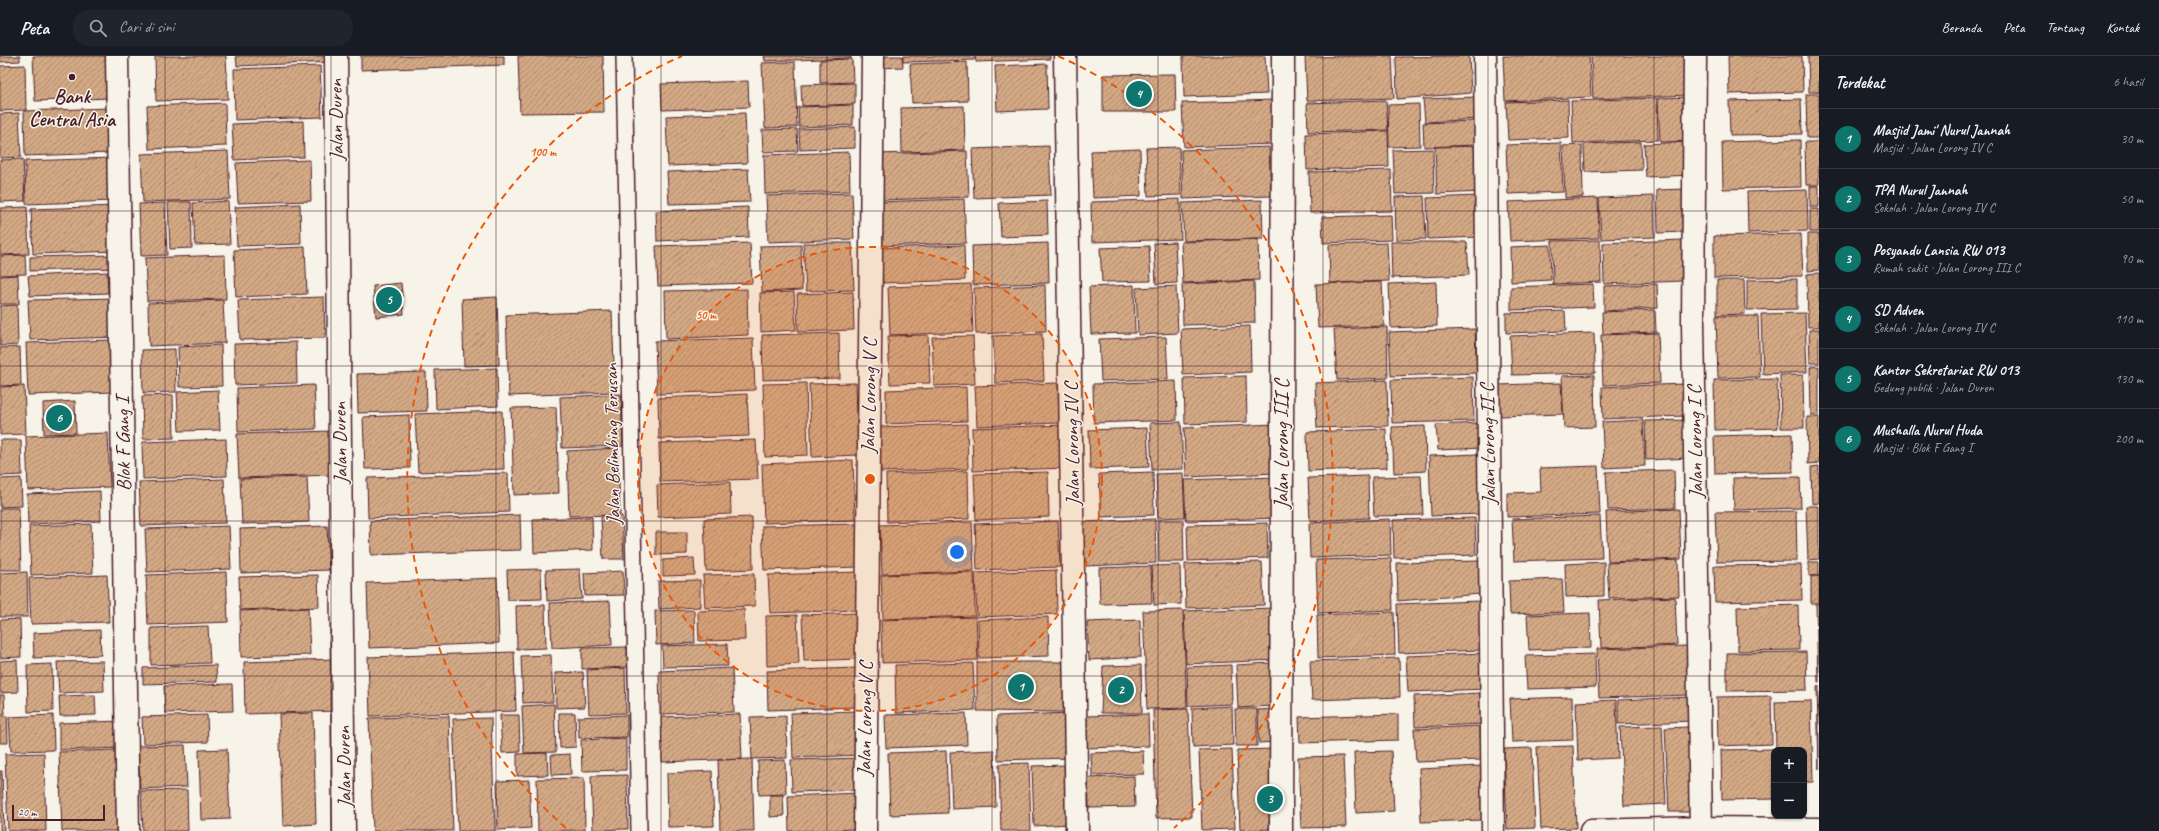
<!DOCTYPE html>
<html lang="id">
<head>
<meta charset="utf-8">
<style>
	:root { --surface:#171b24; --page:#20242c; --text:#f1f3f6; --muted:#9ea1a6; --line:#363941; --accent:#0f766e }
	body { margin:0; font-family:Caveat,sans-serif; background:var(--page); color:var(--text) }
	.controls { position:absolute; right:12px; bottom:12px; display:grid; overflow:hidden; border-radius:8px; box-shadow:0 1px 3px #0004 }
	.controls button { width:36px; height:36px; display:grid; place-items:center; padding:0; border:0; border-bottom:1px solid var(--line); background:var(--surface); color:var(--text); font:20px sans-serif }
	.scale { position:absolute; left:12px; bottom:10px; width:93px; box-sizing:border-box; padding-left:4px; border:2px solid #4a1f2b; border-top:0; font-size:11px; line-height:14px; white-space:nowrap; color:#4a1f2b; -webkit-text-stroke:3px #f7f3e8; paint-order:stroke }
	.you { position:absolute; left:957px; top:496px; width:14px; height:14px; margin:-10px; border:3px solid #fff; border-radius:50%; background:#1a73e8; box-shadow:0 0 0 6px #1a73e833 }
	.badge { display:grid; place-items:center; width:26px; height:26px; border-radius:50%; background:var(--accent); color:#fff; font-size:13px; font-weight:700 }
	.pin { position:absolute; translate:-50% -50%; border:2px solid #fff; box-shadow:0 1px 4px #0006 }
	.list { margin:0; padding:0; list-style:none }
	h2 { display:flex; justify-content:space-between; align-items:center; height:52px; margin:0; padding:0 16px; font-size:17px }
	h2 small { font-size:13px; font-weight:400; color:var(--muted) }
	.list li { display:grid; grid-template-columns:26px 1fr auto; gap:12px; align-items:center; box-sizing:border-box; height:60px; padding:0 16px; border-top:1px solid var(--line) }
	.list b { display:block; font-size:15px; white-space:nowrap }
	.list p { margin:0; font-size:13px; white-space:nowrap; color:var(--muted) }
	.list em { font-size:13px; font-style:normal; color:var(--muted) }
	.icon { flex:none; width:22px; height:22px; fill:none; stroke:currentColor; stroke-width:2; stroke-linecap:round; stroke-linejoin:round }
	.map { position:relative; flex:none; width:1819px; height:775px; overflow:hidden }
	header { display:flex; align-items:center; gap:24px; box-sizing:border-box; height:56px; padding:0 20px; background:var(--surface); border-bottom:1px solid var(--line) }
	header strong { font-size:19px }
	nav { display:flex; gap:22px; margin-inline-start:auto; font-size:14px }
	.search { width:280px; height:36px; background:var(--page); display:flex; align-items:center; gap:10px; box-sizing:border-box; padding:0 14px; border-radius:16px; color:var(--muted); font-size:15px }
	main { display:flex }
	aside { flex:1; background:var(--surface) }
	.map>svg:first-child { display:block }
	.building { fill:url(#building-hatch); stroke:#4a1f2b }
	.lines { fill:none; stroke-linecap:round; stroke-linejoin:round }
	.lane-casing { stroke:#4a1f2b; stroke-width:18 }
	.street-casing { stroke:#4a1f2b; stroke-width:25 }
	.lane { stroke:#f7f3e8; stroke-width:15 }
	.street { stroke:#f7f3e8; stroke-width:22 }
	.grid { fill:none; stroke:#4a1f2b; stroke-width:1; stroke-opacity:0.55 }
	.ring { fill:none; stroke:#e8590c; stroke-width:2; stroke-dasharray:7 5 }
	.poi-dot { fill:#4a1f2b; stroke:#f7f3e8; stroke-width:1.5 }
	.labels { text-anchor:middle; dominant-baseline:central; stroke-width:3; stroke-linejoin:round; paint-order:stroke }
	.poi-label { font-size:20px; font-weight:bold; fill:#4a1f2b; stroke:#f7f3e8 }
	.street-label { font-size:20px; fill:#4a1f2b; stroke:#f7f3e8 }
	.centre { fill:#e8590c; stroke:#f7f3e8; stroke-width:2 }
	.ring-label { font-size:12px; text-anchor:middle; font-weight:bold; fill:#e8590c; stroke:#f7f3e8; stroke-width:3; stroke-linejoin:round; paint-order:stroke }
</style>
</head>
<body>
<header>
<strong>Peta</strong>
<div class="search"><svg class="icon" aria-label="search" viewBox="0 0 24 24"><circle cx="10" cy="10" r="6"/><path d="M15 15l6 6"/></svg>Cari di sini</div>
<nav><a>Beranda</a><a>Peta</a><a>Tentang</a><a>Kontak</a></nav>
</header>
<main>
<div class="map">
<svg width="1819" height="775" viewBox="0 0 1819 775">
	<defs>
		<pattern id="building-hatch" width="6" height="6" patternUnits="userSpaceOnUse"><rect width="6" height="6" fill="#d3a985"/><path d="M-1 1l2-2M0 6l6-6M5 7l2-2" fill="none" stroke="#ad896d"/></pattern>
	</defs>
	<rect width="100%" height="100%" fill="#f7f3e8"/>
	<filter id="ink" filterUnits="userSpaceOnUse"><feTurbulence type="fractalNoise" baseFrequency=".025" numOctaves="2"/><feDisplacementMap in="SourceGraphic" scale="8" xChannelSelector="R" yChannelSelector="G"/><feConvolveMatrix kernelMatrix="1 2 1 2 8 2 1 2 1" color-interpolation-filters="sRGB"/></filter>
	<g filter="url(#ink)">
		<!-- building -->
		<path class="building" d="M0 0H20V5L0 6Z
			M33 0H109L110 42 35 45Z
			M155 0H226L228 43 156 45Z
			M236 0H331V6L237 10Z
			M361 0H504V9L361 14Z
			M518 0H603L604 56 520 57Z
			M764 0H851V2L765 5Z
			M880 0H902L903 11 880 12Z
			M903 0H974V4L903 6Z
			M975 0H1050V3L976 6Z
			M1183 0H1265L1267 38 1184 41Z
			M1392 0 1394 42 1307 45 1305 1Z
			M1469 0 1471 37 1397 43 1396 1Z
			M1503 0H1589L1591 41 1505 45Z
			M1591 0H1687L1688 39 1593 43Z
			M1728 0H1802L1803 36 1729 38Z
			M1808 0H1819V36H1809Z
			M852 3 853 26 820 27V4Z
			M795 6 797 71 765 72 762 7Z
			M967 6 968 45 912 47 910 8Z
			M1047 8 1048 53 997 55 995 10Z
			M25 9 26 54 0 55V10Z
			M320 10 322 61 235 64 234 13Z
			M1175 18 1176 56H1103V19Z
			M748 25 749 51 662 54 661 28Z
			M855 27V48L802 50 801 29Z
			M1806 38H1819V82H1807Z
			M1477 41 1478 63 1425 66 1423 43Z
			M1690 41 1691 85 1660 86 1658 42Z
			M1657 42 1658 84 1573 87 1571 45Z
			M1801 43 1802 78 1730 79 1729 45Z
			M1274 44 1275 88 1184 91 1182 47Z
			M1386 44 1388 74 1308 76 1307 47Z
			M1568 44 1569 82 1508 84 1506 46Z
			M225 47 226 90 149 93 147 50Z
			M1419 48 1420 90 1389 91 1388 49Z
			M853 49V69L799 71 798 51Z
			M964 50 965 94 902 96 901 52Z
			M110 52 111 97 25 100 24 55Z
			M19 57 21 101 0 102V58Z
			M745 57 747 107 668 110 666 60Z
			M303 65 304 101 234 104 232 68Z
			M1476 65 1477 89 1424 91 1423 67Z
			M855 71V92L800 94 799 73Z
			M797 73 798 95 763 96 762 74Z
			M1388 75 1389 111 1307 114 1306 78Z
			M1800 84 1801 131 1723 133 1722 86Z
			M1641 86 1642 114 1585 116 1584 88Z
			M1690 86 1692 119 1646 121 1644 88Z
			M1805 86H1819V129H1806Z
			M1561 87 1563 136 1508 138 1506 89Z
			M1582 89 1583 141 1565 142 1563 90Z
			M1049 90 1051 139 974 142 972 93Z
			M1479 90 1481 136 1437 138 1435 91Z
			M1179 91 1181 139 1148 140 1146 92Z
			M1269 91 1271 140 1183 143 1181 94Z
			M1140 93 1141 140 1093 142 1091 95Z
			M1433 93 1434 137 1395 138 1393 94Z
			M228 95 230 143 143 146 141 98Z
			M967 95 969 141 880 144 878 98Z
			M849 96 850 135 765 138 764 99Z
			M113 102 115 145 26 148 25 105Z
			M23 103 25 145 0 146V104Z
			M310 104 311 145 238 147 236 107Z
			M748 113 750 146 669 148 667 116Z
			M1391 114 1392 155 1310 157 1309 116Z
			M1810 130H1819V151H1810Z
			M1686 133 1687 176 1658 177 1657 134Z
			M1807 134 1808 175 1748 177 1747 136Z
			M852 137 854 183 768 186 766 140Z
			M1424 140 1426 183 1396 184 1395 141Z
			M1479 140 1480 181 1428 183 1427 142Z
			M1654 140 1655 181 1601 183 1599 142Z
			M1598 142 1599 182 1510 185 1508 146Z
			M964 143 966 187 879 190 877 146Z
			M1180 143 1181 183 1092 186 1091 146Z
			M1262 144 1263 183 1184 185 1182 147Z
			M228 145 230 188 195 189 193 147Z
			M1047 145 1048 179 1001 181 999 147Z
			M168 146H191L192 192 170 193Z
			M165 147 167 199 141 200 139 148Z
			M300 148 301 188 237 190 235 151Z
			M118 150 119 195 33 198 31 153Z
			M27 151 29 198 0 199V152Z
			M748 151 749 181 657 185 656 155Z
			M1810 153H1819V176H1810Z
			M1391 159 1392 184 1323 187 1322 161Z
			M1801 178 1803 220 1714 222V180Z
			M1808 178H1819V214L1808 215Z
			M1258 183 1259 224 1183 227 1181 186Z
			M1600 184 1601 226 1553 228 1552 185Z
			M1683 184 1684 225 1604 228 1603 187Z
			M1175 186 1177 227 1156 228 1154 187Z
			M1391 186H1467L1469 219 1392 222Z
			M750 187 752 227 658 230 656 190Z
			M803 187H852L854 234 806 235Z
			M1048 187 1049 227 973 229 972 190Z
			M1387 187 1389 225 1330 227 1329 189Z
			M801 189 802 234 762 236 760 190Z
			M964 189 965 224 883 227 881 192Z
			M1550 189 1551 224 1511 226 1510 191Z
			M1149 190 1151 225 1102 226 1100 192Z
			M305 191 307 238 236 241 234 194Z
			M25 199 26 218 0 219V200Z
			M114 199 115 212 30 215V201Z
			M225 199 226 243 147 245 145 202Z
			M107 216 108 237 30 240 28 220Z
			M1819 217V271H1808L1807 218Z
			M18 219 19 248H0V220Z
			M1797 223V253L1747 254V224Z
			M1717 224H1744L1745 258 1717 259Z
			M1254 225 1255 267 1183 269 1182 228Z
			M1382 226 1384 270 1318 272 1316 228Z
			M1436 226 1437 270 1391 272 1389 228Z
			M401 227 404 258 376 261 373 230Z
			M971 228 973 276 890 279 888 231Z
			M1593 228 1594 251 1511 254V231Z
			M1657 228 1658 252 1604 255V230Z
			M1045 229 1046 275 976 278 974 232Z
			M1134 229 1135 277 1091 278 1089 231Z
			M1176 230 1178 277 1138 279 1136 232Z
			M747 233 748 279 666 283 665 235Z
			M794 236 796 274 761 276 760 237Z
			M853 236 854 274 798 276 797 238Z
			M324 241 325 282 240 284 238 244Z
			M497 241 499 309 464 310 462 243Z
			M116 242 117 281 30 284 28 244Z
			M223 244 225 287 149 290 148 247Z
			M17 249 18 289 0 290V250Z
			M1655 254 1656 276 1603 278 1602 256Z
			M612 255 615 336 509 340 506 259Z
			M1565 255 1566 275 1506 277V257Z
			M1805 257 1807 316 1763 318 1761 258Z
			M1716 260H1758L1760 321 1718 322Z
			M1250 270 1251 316 1183 319 1181 273Z
			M1387 271 1388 322 1337 324 1334 273Z
			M1475 273 1477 317 1391 320 1389 276Z
			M1819 273V307H1810L1809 274Z
			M839 277 840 322 763 324 762 279Z
			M1594 277 1595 317 1512 319 1510 280Z
			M1658 277 1660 327 1603 329 1601 279Z
			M1042 278 1044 325 995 327 993 280Z
			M928 279 930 327 890 328 888 280Z
			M973 280 975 328 934 330 932 281Z
			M1166 281 1168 323 1101 325 1099 283Z
			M753 282 755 334 657 338 655 285Z
			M112 284 114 336 28 339 26 287Z
			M296 286 297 327 235 329 234 288Z
			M221 289 222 330 179 331 178 291Z
			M20 291 21 329 0 330V292Z
			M175 293 176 336 143 337 142 294Z
			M1819 310V359H1811L1810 311Z
			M497 312 498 350 436 353 435 314Z
			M426 316 427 355 358 357 357 318Z
			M1594 319 1595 371 1564 372 1562 320Z
			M1780 319H1803L1804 372H1781Z
			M1246 320 1247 366 1185 368 1184 322Z
			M1473 321 1474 365 1392 367 1391 324Z
			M1777 323 1778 372 1715 374 1714 324Z
			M1387 324 1388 370 1317 372 1315 327Z
			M1176 325 1177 364 1094 367 1093 328Z
			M806 327 808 399 765 401 763 328Z
			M856 327 858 399 812 401 809 328Z
			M1058 327 1059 367 977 370 975 330Z
			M1561 327 1563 358 1500 360 1498 329Z
			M1685 328 1686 360 1603 363 1602 331Z
			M314 329 316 373 238 376 237 332Z
			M24 330 26 378 0 379V331Z
			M966 331 967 365 886 368V334Z
			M218 334 220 374 179 375 177 336Z
			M621 338 623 390 562 392 560 341Z
			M747 338 749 380 659 383 658 342Z
			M173 339 174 382 143 383 142 340Z
			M75 345 76 377 44 378 43 347Z
			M556 351 559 437 514 439 511 352Z
			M502 355 504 413 418 416 415 358Z
			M409 359 410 412 365 413 363 361Z
			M1807 361H1819V407L1808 408Z
			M1643 364 1645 410 1604 412 1602 366Z
			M1690 364 1692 402 1646 404 1645 365Z
			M1181 366 1183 413 1152 414 1150 367Z
			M1481 367 1482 392 1438 394 1436 369Z
			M967 368 968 413 881 416 879 371Z
			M1277 368V417L1186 421 1184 372Z
			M1068 369 1069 412 973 415 972 372Z
			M1425 370 1426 415 1394 417 1392 371Z
			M1147 372 1149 411 1090 413 1089 374Z
			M1386 373 1387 412 1308 415 1307 376Z
			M332 375 334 419 239 422 237 378Z
			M108 377 110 431 28 434 26 380Z
			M1792 378 1793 416 1715 418 1714 380Z
			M226 383 227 420 143 423 142 386Z
			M0 384H21L22 419 0 420Z
			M756 384 758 423 660 426 659 387Z
			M618 392 620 459 569 460 567 395Z
			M1478 398 1481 458 1431 460 1429 400Z
			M853 404 855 464 764 467 762 408Z
			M1598 410 1600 458 1507 461V437L1541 436 1540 412Z
			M1819 410V447L1812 448 1811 411Z
			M1674 414 1675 452 1608 454 1606 416Z
			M968 415 969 463 887 466 886 418Z
			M1048 416 1049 461 976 464 974 418Z
			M1153 416 1154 459 1101 461 1099 418Z
			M508 417 509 456 368 462 367 422Z
			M1183 417 1185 461 1158 462 1156 418Z
			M1368 420 1369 462 1310 465 1308 422Z
			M1421 420 1423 459 1374 460 1372 421Z
			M307 421 309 466 242 468 240 423Z
			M1277 421 1279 462 1186 465 1184 424Z
			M1800 421 1801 452 1734 454 1733 422Z
			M21 422 22 450 0 451V423Z
			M224 423 226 467 141 470 139 426Z
			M730 426 731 458 658 461 657 429Z
			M100 435 101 465 28 468 27 438Z
			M1806 450H1819V503L1808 504Z
			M0 452H19L21 514H0Z
			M1679 453 1681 503 1608 506 1606 456Z
			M1796 455 1797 505 1717 506 1715 456Z
			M520 459 521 494 371 499 370 465Z
			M601 460H622L624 503H603Z
			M1600 460 1602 502 1514 505 1512 463Z
			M592 461 593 494 534 497 533 463Z
			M752 461 753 513 706 515 704 463Z
			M1475 462 1476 499 1394 502 1393 464Z
			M1155 463 1156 507 1085 510 1083 466Z
			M1390 463 1391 499 1310 502 1309 467Z
			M1158 464H1183L1184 506H1159Z
			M1058 465 1060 511 977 514 975 468Z
			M972 466 974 515 882 518 880 469Z
			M1267 467 1268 502 1188 505 1187 469Z
			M91 468 93 517 31 519 29 470Z
			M858 468 859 511 764 514 762 470Z
			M229 470 231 513 147 516 145 473Z
			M327 470 329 514 241 517 240 473Z
			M656 476H687V498L656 499Z
			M694 502 695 519 663 520V504Z
			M1391 502 1393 554 1318 557 1316 504Z
			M1678 504 1679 540 1609 542 1607 507Z
			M1479 505 1480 538 1398 545 1397 507Z
			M1262 506 1264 549 1186 552 1185 508Z
			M1604 506V540L1566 541 1565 508Z
			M1809 506H1819V520H1809Z
			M1180 509 1181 548 1154 549 1152 510Z
			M1801 509 1802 544 1715 546 1714 510Z
			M1151 510 1152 547 1100 548 1099 512Z
			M541 513 542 543 508 544 507 514Z
			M580 513 582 543 547 545 546 514Z
			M1056 514 1057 558 977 561 975 517Z
			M623 515 624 539 585 540 584 517Z
			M27 516 28 561H0V517Z
			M226 516 228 566 148 569 146 519Z
			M859 516 861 554 770 557 768 519Z
			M974 516 975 560 883 563 881 519Z
			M754 518 755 550 705 552 703 519Z
			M107 519 109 566 31 568 29 522Z
			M318 519 319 551 240 554 239 521Z
			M1811 520H1819V547H1811Z
			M497 522 499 587 369 592 367 527Z
			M1562 523 1564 556 1510 558 1509 525Z
			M700 524V551L659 553 658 525Z
			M1675 541 1677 589 1601 592 1599 544Z
			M610 545 612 589 552 592 550 547Z
			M1480 545 1483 594 1399 597 1397 548Z
			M1816 548H1819V626H1818Z
			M545 549 546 592 517 593 516 550Z
			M1798 549 1799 594 1738 595 1737 551Z
			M308 552 310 599 241 601 240 555Z
			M1274 552 1276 604 1186 608 1184 555Z
			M744 553 745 584 699 585 698 555Z
			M694 554 695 587 656 589 655 555Z
			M1183 554 1187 652 1147 653 1143 555Z
			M1394 556 1395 599 1318 602 1317 559Z
			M857 557 859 603 804 605 802 559Z
			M1590 557 1591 592 1529 594 1527 559Z
			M797 559 799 608 767 610 766 560Z
			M976 561 978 604 882 607 881 564Z
			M1048 561 1049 600 979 602 978 564Z
			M20 563 21 601 0 602V564Z
			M1140 564 1141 601 1089 604 1087 566Z
			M208 570 210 607 151 609V572Z
			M100 574 101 599 34 602 33 577Z
			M727 588 728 610 663 611 662 590Z
			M1687 590 1688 639 1599 642 1597 593Z
			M627 591 628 611 582 613V592Z
			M514 596 516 655 370 660 368 601Z
			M1806 596 1807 634 1727 635V597Z
			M1486 597 1487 633 1408 636 1406 600Z
			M1595 598 1596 631 1527 633 1525 600Z
			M551 599 553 646 523 647 521 600Z
			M1399 602 1400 641 1312 644 1310 605Z
			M335 603 337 655 245 658 244 606Z
			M17 604 18 636 0 637V605Z
			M103 605 104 635 59 637 57 606Z
			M977 606H1065V656L977 655Z
			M973 607 975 654 896 657 895 609Z
			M1271 607 1273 650 1238 652 1236 609Z
			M52 608 53 655 28 656 27 609Z
			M216 609 217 626 143 628V612Z
			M1141 609 1142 657H1101L1103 610Z
			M1231 609 1232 648 1188 650 1187 611Z
			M625 612 626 657 589 658 587 614Z
			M732 612 734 656 660 658 659 615Z
			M856 612 857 651 768 654 767 615Z
			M583 616 585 651 556 652 555 617Z
			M232 628 233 655 165 657 164 630Z
			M1817 630H1819V713Z
			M1480 637 1481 668 1415 671 1414 640Z
			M0 639H4L5 658H0Z
			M95 639 96 659 60 660 59 640Z
			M1771 640 1772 688 1718 690 1717 641Z
			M1572 641 1573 684 1512 686 1510 643Z
			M1692 641 1693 665 1618 668V644Z
			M1616 644 1618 702 1578 704 1576 646Z
			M1811 645 1813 726H1804V694H1776L1775 646Z
			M554 648 556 696 524 697 522 650Z
			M1232 650 1233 689 1193 691 1192 652Z
			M1188 653 1192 761 1156 762 1153 654Z
			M1235 653H1257V690H1236Z
			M1274 653 1275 686 1259 687 1258 654Z
			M858 655 861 699 793 702 791 657Z
			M313 657 316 768 283 770 279 658Z
			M559 657H575L576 691 560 692Z
			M966 657 967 689 886 692 885 659Z
			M1070 657 1072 702 998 704 997 660Z
			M740 658 742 703 662 706 661 661Z
			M1148 658 1149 690 1087 692 1086 660Z
			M1398 658V684L1300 687 1299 661Z
			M53 659 54 694 11 695 9 661Z
			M207 659 208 686 143 688 142 661Z
			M500 659H519L520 696 502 697Z
			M627 659V681L579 682 578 661Z
			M0 660H7L8 687H0Z
			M449 660 453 775H373L369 662Z
			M786 660 787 702 752 703 750 661Z
			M491 662 495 775H458L453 663Z
			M124 665V692L59 694V667Z
			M1480 670 1481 704 1416 706 1414 673Z
			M1662 670 1666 748 1624 750 1620 671Z
			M1688 671 1692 756H1669L1665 672Z
			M626 682V714L582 715 581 684Z
			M185 689 187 731 140 733 138 690Z
			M1573 690 1576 772 1541 773 1537 691Z
			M1532 692 1535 772 1507 773 1504 693Z
			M227 693 230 763 201 764 199 694Z
			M1232 693 1235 773 1202 774 1199 694Z
			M1275 693 1277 773 1240 774 1237 694Z
			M1773 693 1774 743 1722 744 1721 694Z
			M116 694 119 775H62L59 696Z
			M994 694 996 751 952 753 950 696Z
			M946 695 948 757 890 759 888 697Z
			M1143 695 1144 718 1092 719 1091 697Z
			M1391 695 1394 755 1356 757 1354 696Z
			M44 697 46 775H8L5 698Z
			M547 697 548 719 517 720V698Z
			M570 698 571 718 552 719 551 699Z
			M1343 700 1346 771 1301 772 1298 701Z
			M861 702 862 734 792 736 791 704Z
			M752 703 754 775H720L718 704Z
			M785 704 786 738 759 739 758 705Z
			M1029 707 1031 775H1001L999 708Z
			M1068 709 1070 768 1034 770 1032 710Z
			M1481 710 1483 764 1421 766 1419 713Z
			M0 715H2L4 775H0Z
			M712 715 714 770 668 771 667 717Z
			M627 719 628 773 593 774 591 720Z
			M1134 720 1135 751 1089 752 1088 722Z
			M584 722 585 774 538 775 537 723Z
			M529 724 531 772 498 774 497 725Z
			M187 734 188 775H143L141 735Z
			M859 737 860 773 789 775 788 740Z
			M770 739H783L784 760 770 761Z"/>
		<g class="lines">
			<!-- lane casing -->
			<g class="lane-casing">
				<path id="lane" d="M624 0 639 775"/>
			</g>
			<!-- street casing -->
			<g class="street-casing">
				<path id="street" d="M117 0 128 775
					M336 0 344 775
					M1065 0 1077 775
					M1485 0 1493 775
					M1695 0 1693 267 1701 775
					M865 775 873 0
					M1281 775 1283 0
					M1591 775 1701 772 1819 773"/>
			</g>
			<!-- lane -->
			<use href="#lane" class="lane"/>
			<!-- street -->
			<use href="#street" class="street"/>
		</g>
	</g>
	<!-- grid -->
	<path class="grid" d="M165 0V775M331 0V775M496 0V775M661 0V775M827 0V775M992 0V775M1158 0V775M1323 0V775M1488 0V775M1654 0V775M0 155H1819M0 310H1819M0 465H1819M0 620H1819"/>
	<!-- distance rings -->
	<circle cx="870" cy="423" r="232" fill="#e8590c" fill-opacity=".12"/>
	<g class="ring">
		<circle cx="870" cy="423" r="232"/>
		<path d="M566 772A463 463 0 0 1 682 0M1058 0A463 463 0 0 1 1174 772"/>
	</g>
	<!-- markers -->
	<circle class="poi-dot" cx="72" cy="21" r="4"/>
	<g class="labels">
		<!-- poi labels -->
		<g class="poi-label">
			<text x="72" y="40">Bank<tspan x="72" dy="23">Central Asia</tspan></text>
		</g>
		<!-- street labels -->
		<g class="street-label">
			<text transform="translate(336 64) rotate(-91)">Jalan Duren</text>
			<text transform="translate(869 340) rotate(-89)">Jalan Lorong V C</text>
			<text transform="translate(1695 386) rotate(-91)">Jalan Lorong I C</text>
			<text transform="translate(340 387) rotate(-91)">Jalan Duren</text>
			<text transform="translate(123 388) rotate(-91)">Blok F Gang I</text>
			<text transform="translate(612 388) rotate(-91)">Jalan Belimbing Terusan</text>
			<text transform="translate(1072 388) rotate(-91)">Jalan Lorong IV C</text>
			<text transform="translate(1281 388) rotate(-90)">Jalan Lorong III C</text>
			<text transform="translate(1488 388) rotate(-91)">Jalan Lorong II C</text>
			<text transform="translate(865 663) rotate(-89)">Jalan Lorong V C</text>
			<text transform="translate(344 711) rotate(-91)">Jalan Duren</text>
		</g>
	</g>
	<circle cx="870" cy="423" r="6" class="centre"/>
	<g class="ring-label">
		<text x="543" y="100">100 m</text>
		<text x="706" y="263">50 m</text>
	</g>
</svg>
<div class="controls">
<button>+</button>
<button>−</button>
</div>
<div class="scale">20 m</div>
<div class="you"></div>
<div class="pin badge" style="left:1021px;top:631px">1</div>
<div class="pin badge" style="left:1121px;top:634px">2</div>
<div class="pin badge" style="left:1270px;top:743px">3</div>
<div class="pin badge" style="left:1139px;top:38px">4</div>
<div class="pin badge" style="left:389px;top:244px">5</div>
<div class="pin badge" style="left:59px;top:362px">6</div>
</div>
<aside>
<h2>Terdekat<small>6 hasil</small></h2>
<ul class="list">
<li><span class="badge">1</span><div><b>Masjid Jami' Nurul Jannah</b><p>Masjid · Jalan Lorong IV C</p></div><em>30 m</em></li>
<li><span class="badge">2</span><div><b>TPA Nurul Jannah</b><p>Sekolah · Jalan Lorong IV C</p></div><em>50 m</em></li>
<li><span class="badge">3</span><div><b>Posyandu Lansia RW 013</b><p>Rumah sakit · Jalan Lorong III C</p></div><em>90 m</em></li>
<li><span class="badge">4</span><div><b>SD Adven</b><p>Sekolah · Jalan Lorong IV C</p></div><em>110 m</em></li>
<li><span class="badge">5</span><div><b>Kantor Sekretariat RW 013</b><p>Gedung publik · Jalan Duren</p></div><em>130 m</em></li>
<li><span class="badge">6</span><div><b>Mushalla Nurul Huda</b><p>Masjid · Blok F Gang I</p></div><em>200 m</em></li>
</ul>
</aside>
</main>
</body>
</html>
